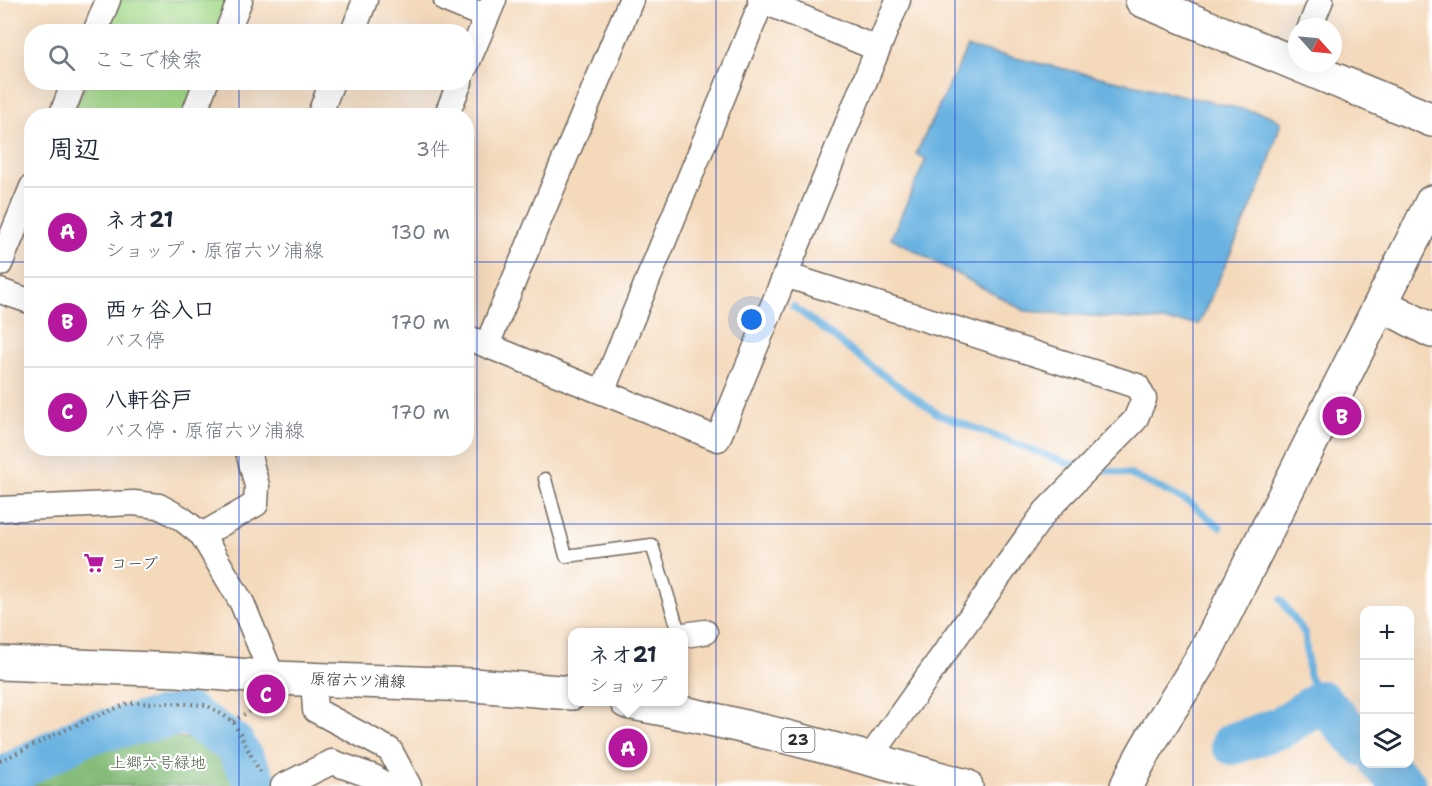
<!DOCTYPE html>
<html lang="ja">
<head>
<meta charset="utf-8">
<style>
	:root { --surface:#fff; --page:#f6f6f7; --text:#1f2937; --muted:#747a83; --line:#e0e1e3; --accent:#b5179e }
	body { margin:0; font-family:"Shantell Sans","Klee One",sans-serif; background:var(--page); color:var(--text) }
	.controls { position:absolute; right:18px; bottom:18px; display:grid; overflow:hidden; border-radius:12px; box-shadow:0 6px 24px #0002 }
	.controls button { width:54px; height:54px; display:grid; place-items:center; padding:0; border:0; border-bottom:2px solid var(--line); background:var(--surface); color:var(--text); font:30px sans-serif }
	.compass { position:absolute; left:1288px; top:18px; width:54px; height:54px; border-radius:50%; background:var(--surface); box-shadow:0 6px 24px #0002; rotate:117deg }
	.you { position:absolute; left:752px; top:320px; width:21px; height:21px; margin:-15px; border:4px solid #fff; border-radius:50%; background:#1a73e8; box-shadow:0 0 0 9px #1a73e833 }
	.badge { display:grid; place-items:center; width:39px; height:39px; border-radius:50%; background:var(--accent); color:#fff; font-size:20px; font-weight:700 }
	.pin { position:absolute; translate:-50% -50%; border:3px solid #fff; box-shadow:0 2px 6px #0006 }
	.popup { position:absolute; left:568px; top:628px; width:120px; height:78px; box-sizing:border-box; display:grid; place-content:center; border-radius:12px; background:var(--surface); filter:drop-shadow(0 2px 4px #0005); font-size:20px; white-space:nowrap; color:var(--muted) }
	.popup b { font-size:22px; color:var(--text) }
	.popup::after { content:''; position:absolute; left:50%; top:100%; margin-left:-12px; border:12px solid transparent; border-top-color:var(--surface) }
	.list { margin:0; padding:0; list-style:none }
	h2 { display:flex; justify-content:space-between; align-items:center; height:78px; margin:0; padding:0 24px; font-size:26px }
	h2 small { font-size:20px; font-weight:400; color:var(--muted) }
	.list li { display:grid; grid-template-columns:39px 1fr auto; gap:18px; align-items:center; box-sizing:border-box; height:90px; padding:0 24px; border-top:2px solid var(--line) }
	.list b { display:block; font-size:22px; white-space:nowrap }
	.list p { margin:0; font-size:20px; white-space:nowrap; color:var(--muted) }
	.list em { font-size:20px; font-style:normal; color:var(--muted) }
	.icon { flex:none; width:33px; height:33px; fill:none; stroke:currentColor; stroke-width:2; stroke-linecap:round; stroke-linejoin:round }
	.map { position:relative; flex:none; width:1432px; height:786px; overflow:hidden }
	.search { position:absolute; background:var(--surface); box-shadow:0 6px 24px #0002; left:24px; top:24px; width:450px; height:66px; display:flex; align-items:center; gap:15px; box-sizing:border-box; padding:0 21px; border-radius:24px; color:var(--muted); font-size:22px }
	.panel { position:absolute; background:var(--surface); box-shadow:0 6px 24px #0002; left:24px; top:108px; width:450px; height:348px; border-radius:24px }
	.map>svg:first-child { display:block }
	.green { fill:#a6db8c; stroke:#68835c; stroke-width:1.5 }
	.forest { fill:#84bb78; stroke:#587352; stroke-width:1.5 }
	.water { fill:#69b2e1; stroke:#4a6e86; stroke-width:1.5 }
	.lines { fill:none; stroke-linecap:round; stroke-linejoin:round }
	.stream { stroke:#69b2e1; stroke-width:7 }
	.river { stroke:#69b2e1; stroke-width:42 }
	.lane-casing { stroke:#71685d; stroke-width:15 }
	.street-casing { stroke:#71685d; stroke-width:27 }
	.secondary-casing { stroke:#71685d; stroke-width:36 }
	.primary-casing { stroke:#71685d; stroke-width:36 }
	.path { stroke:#71685d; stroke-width:4; stroke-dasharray:1.5 4.5; stroke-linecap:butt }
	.lane { stroke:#fff; stroke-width:12 }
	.street { stroke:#fff; stroke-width:24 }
	.secondary { stroke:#fff; stroke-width:33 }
	.primary { stroke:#fff; stroke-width:33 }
	.grid { fill:none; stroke:#1d4ed8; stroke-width:1.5; stroke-opacity:0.55 }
	.labels { text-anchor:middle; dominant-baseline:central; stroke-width:4.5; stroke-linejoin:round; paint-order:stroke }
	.shield { fill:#fff; stroke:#6b6b6b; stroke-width:1.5 }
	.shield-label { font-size:15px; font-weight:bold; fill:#2b2b2b }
	.poi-label { font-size:16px; fill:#2b2b2b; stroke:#fff; text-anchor:start }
	.street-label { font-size:16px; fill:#2b2b2b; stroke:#fff }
	.park-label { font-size:16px; fill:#506048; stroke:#fff }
</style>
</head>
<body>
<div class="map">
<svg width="1432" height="786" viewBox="0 0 1432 786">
	<rect width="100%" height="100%" fill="#fff"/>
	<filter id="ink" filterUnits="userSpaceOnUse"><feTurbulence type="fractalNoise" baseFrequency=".0167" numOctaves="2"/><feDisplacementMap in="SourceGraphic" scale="12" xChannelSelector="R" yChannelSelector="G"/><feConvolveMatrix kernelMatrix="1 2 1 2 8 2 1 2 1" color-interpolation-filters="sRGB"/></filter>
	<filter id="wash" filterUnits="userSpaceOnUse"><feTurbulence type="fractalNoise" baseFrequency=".008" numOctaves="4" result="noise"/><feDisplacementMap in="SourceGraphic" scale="24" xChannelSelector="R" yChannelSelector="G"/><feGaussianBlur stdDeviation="1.35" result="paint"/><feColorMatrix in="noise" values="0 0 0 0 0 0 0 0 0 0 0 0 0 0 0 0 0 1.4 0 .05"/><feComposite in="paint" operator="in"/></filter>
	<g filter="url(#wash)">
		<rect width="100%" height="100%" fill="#f4d9bb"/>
		<!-- green -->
		<path class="green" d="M119 0H234L221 31 106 32Z
			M86 83H199L185 115 72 116Z"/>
		<!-- forest -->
		<path class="forest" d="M163 735 207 742 238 786H21L109 746Z"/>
		<!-- water -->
		<path class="water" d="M967 47 1269 115 1281 122 1264 178 1199 324 1025 311 891 238 926 159 916 154Z"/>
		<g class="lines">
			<!-- stream -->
			<path class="stream" d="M793 306 871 366 938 414 1066 463 1081 466
				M1095 468 1131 475 1189 502 1220 527
				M1281 600 1305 634 1309 676 1321 701"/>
			<!-- river -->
			<path class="river" d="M1232 744 1282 727 1321 701 1364 746
				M1382 764 1406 786
				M0 779 86 734 187 713 234 744 258 786"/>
		</g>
	</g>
	<g filter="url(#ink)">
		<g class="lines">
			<!-- lane casing -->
			<g class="lane-casing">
				<path id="lane" d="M545 479 566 556 652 545 679 632"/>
			</g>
			<!-- street casing -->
			<g class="street-casing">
				<path id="street" d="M446 0 487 17
					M760 0 878 49
					M1310 27 1321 0
					M95 32 108 0
					M227 32 240 0
					M353 32 365 0
					M466 66 494 0
					M61 116 74 82
					M193 116 206 82
					M319 116 332 82
					M446 116 460 82
					M0 264 32 187
					M785 275 1137 386 1144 399 1135 420 1045 512 869 759
					M0 291 32 302
					M466 337 718 439 898 0
					M487 345 631 0
					M602 392 762 1
					M0 509 134 503 159 506 181 518 202 535 242 603 273 678
					M202 535 256 504 257 486 247 448
					M684 635 705 632
					M313 678 315 710 390 750 409 786
					M283 786 332 762 374 777 386 786"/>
			</g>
			<!-- secondary casing -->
			<g class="secondary-casing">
				<path id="secondary" d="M1142 0 1432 120
					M1381 304 1432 331
					M1127 786C1148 739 1179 698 1205 653L1432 202"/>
			</g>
			<!-- primary casing -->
			<g class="primary-casing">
				<path id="primary" d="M0 663 178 670 273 678 473 685 572 693
					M627 702C742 723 854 754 966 786"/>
			</g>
			<!-- path -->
			<path class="path" d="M233 721 261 705
				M0 761 87 720 129 703H168L206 705 233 721 262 776"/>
			<!-- lane -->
			<use href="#lane" class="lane"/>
			<!-- street -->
			<use href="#street" class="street"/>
			<!-- secondary -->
			<use href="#secondary" class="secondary"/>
			<!-- primary -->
			<use href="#primary" class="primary"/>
		</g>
	</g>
	<!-- grid -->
	<path class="grid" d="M239 0V32M477 0V786M716 0V786M955 0V786M1193 0V786M239 82V116M0 262H32M466 262H1432M239 448V786M0 524H1432"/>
	<!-- icons -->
	<defs>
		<g id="supermarket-bare" transform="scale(1.62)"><path d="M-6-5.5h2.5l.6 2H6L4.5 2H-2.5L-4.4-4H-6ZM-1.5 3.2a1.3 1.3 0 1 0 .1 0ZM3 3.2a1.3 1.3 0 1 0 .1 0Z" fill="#b5179e" stroke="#fff" stroke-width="2.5" paint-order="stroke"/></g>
	</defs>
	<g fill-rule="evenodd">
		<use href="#supermarket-bare" x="94" y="563"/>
	</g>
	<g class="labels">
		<!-- shield labels -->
		<rect class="shield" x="781.5" y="728" width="33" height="24" rx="4.5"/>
		<g class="shield-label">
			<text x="798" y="740">23</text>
		</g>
		<!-- poi labels -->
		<g class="poi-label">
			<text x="111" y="563">コープ</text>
		</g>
		<!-- street labels -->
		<g class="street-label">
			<text transform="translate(358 680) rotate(2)">原宿六ツ浦線</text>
		</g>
		<!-- park labels -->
		<g class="park-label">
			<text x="158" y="762">上郷六号緑地</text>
		</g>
	</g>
</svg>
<div class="controls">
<button>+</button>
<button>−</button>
<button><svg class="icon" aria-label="layers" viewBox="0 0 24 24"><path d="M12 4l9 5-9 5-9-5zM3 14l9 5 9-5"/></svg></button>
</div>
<svg class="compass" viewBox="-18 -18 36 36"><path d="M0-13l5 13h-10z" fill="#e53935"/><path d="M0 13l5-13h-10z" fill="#747a83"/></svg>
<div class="you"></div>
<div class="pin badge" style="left:628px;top:748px">A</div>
<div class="popup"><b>ネオ21</b>ショップ</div>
<div class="pin badge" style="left:1342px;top:416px">B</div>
<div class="pin badge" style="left:266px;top:694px">C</div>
<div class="search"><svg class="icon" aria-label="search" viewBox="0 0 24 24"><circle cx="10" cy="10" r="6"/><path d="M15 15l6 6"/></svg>ここで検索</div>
<section class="panel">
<h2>周辺<small>3件</small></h2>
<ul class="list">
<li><span class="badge">A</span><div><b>ネオ21</b><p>ショップ · 原宿六ツ浦線</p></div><em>130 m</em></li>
<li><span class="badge">B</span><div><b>西ヶ谷入口</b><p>バス停</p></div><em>170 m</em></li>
<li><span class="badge">C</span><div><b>八軒谷戸</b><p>バス停 · 原宿六ツ浦線</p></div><em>170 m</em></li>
</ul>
</section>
</div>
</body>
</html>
